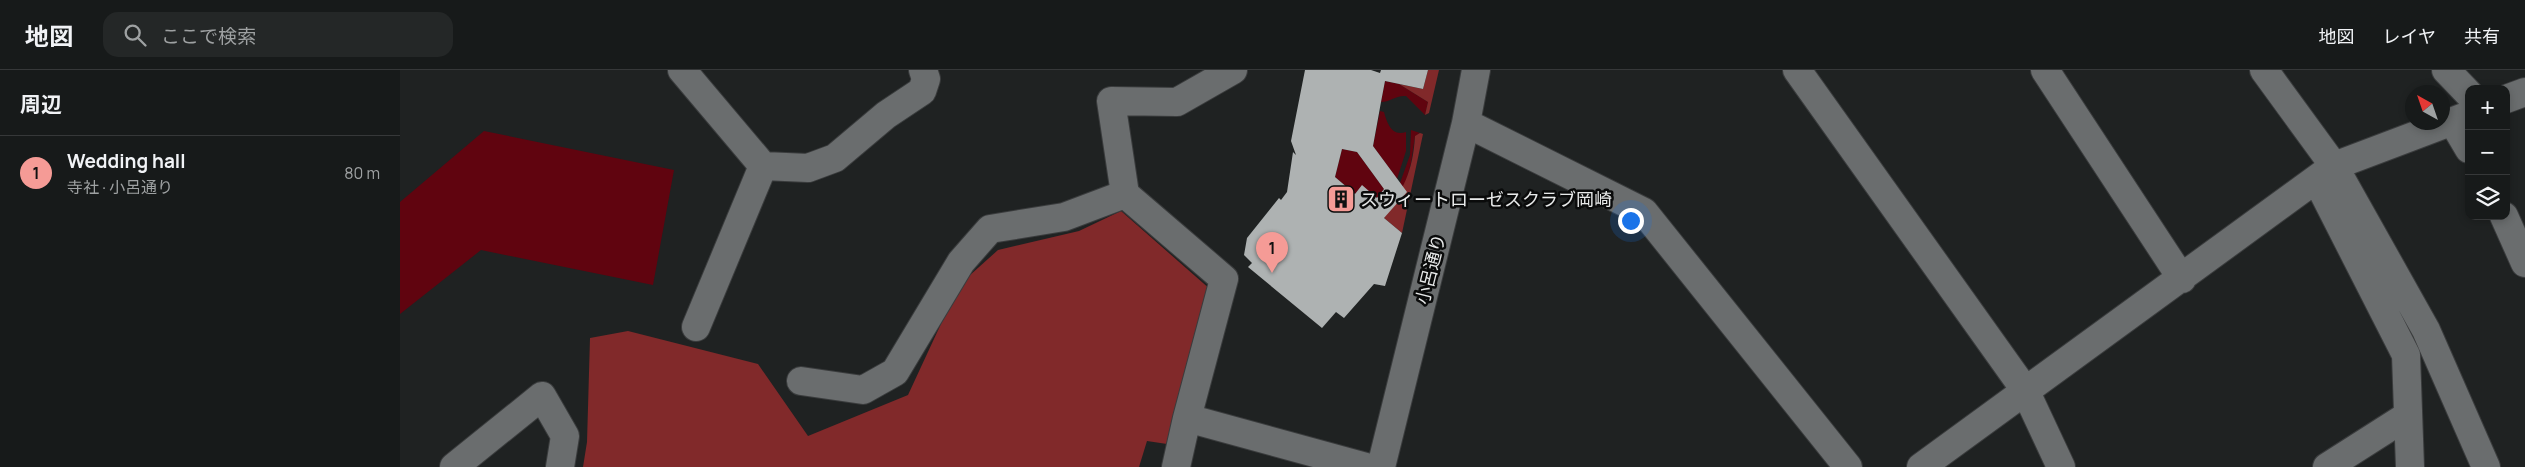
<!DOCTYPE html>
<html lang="ja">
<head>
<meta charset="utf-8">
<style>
	:root { --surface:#171a1a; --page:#242727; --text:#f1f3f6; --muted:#9ea1a2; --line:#363839; --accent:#f59b96 }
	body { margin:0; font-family:Manrope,"Noto Sans JP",sans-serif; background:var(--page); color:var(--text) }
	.controls { position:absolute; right:15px; top:15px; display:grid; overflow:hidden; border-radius:10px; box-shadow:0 2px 8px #0003 }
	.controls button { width:45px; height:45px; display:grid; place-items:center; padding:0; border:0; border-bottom:1px solid var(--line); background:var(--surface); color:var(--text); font:25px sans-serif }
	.compass { position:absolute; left:2005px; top:15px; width:45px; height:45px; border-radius:50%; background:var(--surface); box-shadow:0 2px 8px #0003; rotate:320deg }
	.you { position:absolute; left:1230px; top:150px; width:18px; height:18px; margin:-12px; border:4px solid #fff; border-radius:50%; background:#1a73e8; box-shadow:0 0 0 8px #1a73e833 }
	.badge { display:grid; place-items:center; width:32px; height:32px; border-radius:50%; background:var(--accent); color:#111; font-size:16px; font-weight:700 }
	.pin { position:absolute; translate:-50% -41px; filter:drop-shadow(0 1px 2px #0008) }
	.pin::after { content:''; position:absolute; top:26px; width:18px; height:15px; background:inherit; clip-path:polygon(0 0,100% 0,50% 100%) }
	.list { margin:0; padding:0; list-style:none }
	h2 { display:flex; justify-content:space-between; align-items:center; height:65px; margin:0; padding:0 20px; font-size:21px }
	h2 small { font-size:16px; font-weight:400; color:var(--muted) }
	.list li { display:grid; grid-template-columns:32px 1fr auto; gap:15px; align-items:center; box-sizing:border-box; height:75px; padding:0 20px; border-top:1px solid var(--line) }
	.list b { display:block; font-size:19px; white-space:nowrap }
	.list p { margin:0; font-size:16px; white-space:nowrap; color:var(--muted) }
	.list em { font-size:16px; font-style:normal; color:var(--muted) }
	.icon { flex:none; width:28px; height:28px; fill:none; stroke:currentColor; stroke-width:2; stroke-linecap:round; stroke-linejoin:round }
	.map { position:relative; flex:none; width:2125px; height:397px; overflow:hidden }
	header { display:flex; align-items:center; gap:30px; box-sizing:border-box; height:70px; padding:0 25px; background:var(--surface); border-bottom:1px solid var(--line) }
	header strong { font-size:24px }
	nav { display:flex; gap:28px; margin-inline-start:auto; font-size:18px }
	.search { width:350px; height:45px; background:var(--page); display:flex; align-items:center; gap:12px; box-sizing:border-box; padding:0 18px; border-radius:15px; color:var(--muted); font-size:19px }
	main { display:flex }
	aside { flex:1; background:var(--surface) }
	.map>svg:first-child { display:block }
	.green { fill:#60040f }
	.forest { fill:#81292a }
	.building { fill:#aeb2b2; fill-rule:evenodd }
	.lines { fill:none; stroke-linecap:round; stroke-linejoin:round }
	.minor-casing { stroke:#3a3c3d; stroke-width:30 }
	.minor { stroke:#6a6d6e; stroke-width:28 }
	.labels { text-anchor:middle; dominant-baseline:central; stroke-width:5; stroke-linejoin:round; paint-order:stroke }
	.poi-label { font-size:18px; fill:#e8eaea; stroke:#0a0b0b; text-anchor:start }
	.street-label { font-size:18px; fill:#e8eaea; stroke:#0a0b0b }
</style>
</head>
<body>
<header>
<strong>地図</strong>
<div class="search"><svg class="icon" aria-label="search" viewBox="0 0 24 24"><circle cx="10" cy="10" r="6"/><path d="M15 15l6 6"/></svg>ここで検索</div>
<nav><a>地図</a><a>レイヤ</a><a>共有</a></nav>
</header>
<main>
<aside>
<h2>周辺<small></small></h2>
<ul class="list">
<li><span class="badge">1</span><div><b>Wedding hall</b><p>寺社 · 小呂通り</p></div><em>80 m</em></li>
</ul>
</aside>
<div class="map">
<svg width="2125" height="397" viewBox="0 0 2125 397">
	<rect width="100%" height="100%" fill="#1f2222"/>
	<!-- green -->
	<path class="green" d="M985 11 999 14 1028 32 1025 45 1006 26C996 25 990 32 981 32Z
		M980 41 984 42C987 52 991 67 1006 62V81L997 109 973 76Z
		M1011 60 1020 63 1015 66 1011 93 1004 118 1000 113 1010 85Z
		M84 61 274 100 253 215 81 180 0 244V132Z
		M942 79 957 82 984 119 977 128 962 116 955 124 935 107Z"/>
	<!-- forest -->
	<path class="forest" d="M1028 0H1039L1029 43 1025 45 1028 32 999 14 1023 19Z
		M1020 63 1023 64 1002 163 984 148C1003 119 1013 102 1015 66Z
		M721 141 811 220 767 374 747 371 739 397H183L187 372 190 268 228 261 358 294 408 366 508 325 559 215 598 180 679 161Z"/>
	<!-- building -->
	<path class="building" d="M905 0H971L980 3 981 0H1028L1023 19 985 11 981 32 973 76 1007 122 984 148 1002 163 985 216 974 214 944 248 936 242 922 258 848 197 852 193 844 185 847 168 879 128 881 130 887 122 893 82 896 85 891 71ZM942 79 957 82 984 119 977 128 962 115 955 124 935 107Z"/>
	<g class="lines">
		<!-- minor casing -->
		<g class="minor-casing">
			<path id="minor" d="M282 0 363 96 408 98 435 88 486 45 522 21 526 9 523 0
				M1397 0 1625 320 1661 397
				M1645 0 1782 209
				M1864 0 1934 96 2026 260 2086 397
				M2046 0 2069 24
				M2106 29 2125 22
				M2053 52 2069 79
				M1066 53 1244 142 1448 397
				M1934 96 1924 124 2006 285 2010 397
				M2104 146 2125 193
				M296 257 363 96
				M401 311 463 320 495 302 561 192 590 159 664 147 725 124
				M787 348 824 209 725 124 711 31 777 32 833 0
				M54 397 142 326 165 366 160 397
				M776 397 787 348 966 397
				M981 397 1066 53 1076 0
				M1521 397 1934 96 2069 45
				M1927 397 2007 346"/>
		</g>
		<!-- minor -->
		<use href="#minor" class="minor"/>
	</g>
	<!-- icons -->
	<defs>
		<g id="building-square" transform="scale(1.4375)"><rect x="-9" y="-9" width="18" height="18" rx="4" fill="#f59b96" stroke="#0a0b0b"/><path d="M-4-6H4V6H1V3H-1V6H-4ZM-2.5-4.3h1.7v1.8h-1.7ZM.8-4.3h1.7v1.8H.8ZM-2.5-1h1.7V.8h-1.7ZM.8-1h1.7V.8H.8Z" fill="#111"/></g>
	</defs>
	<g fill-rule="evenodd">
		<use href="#building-square" x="941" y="129"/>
	</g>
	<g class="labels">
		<!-- poi labels -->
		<g class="poi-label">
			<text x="960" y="129">スウィートローゼスクラブ岡崎</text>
		</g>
		<!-- street labels -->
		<g class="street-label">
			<text transform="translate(1030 199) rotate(-76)">小呂通り</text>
		</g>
	</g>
</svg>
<div class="controls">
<button>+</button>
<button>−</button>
<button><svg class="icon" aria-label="layers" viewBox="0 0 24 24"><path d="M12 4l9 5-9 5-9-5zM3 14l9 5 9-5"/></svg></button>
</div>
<svg class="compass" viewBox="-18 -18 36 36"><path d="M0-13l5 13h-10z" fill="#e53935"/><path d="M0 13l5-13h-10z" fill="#9ea1a2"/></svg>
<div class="you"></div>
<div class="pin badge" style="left:872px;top:203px">1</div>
</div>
</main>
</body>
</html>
